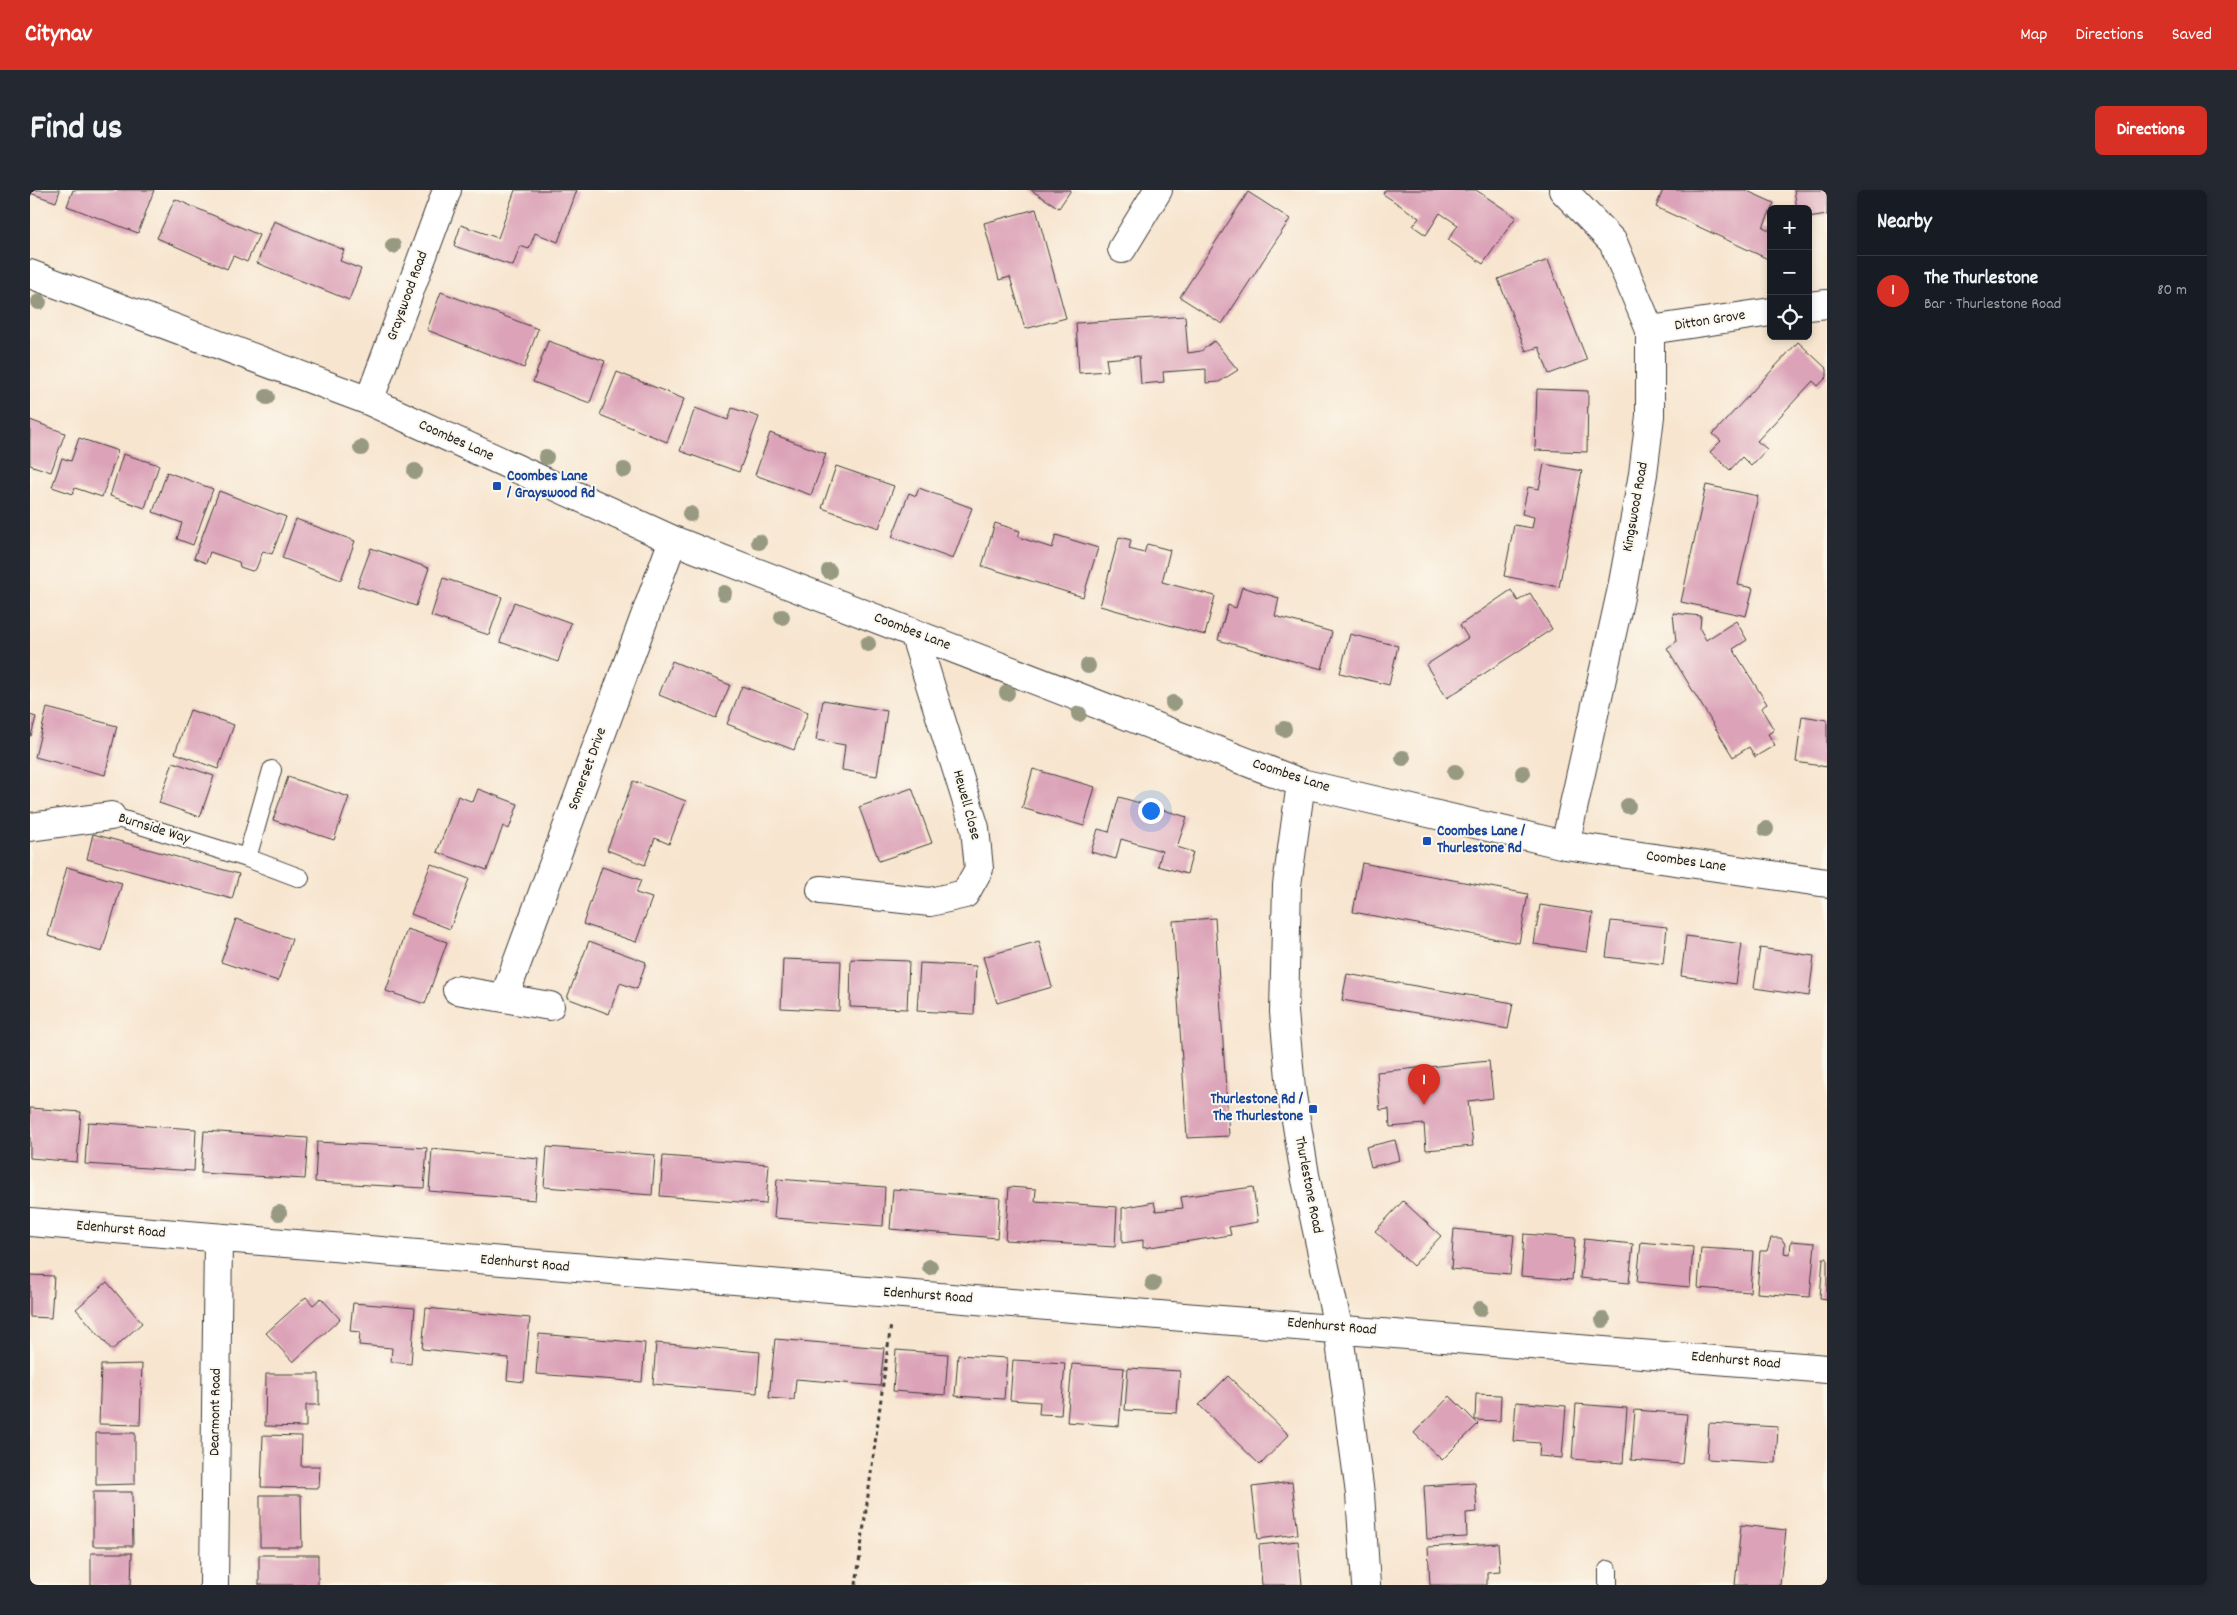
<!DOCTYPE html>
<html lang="en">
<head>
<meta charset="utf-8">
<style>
	:root { --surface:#171b24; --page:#242831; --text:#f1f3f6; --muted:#9ea1a6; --line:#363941; --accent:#d93025 }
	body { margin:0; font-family:Dekko,sans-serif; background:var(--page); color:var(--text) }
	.controls { position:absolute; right:15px; top:15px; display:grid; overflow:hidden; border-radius:8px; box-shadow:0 2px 8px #0003 }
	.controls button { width:45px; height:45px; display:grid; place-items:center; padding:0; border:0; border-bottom:1px solid var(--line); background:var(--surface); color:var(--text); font:25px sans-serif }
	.you { position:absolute; left:1120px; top:620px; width:18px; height:18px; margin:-12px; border:4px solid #fff; border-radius:50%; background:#1a73e8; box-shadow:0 0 0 8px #1a73e833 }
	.badge { display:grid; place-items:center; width:32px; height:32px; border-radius:50%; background:var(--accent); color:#fff; font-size:16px; font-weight:700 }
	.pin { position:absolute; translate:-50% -41px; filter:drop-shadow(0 1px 2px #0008) }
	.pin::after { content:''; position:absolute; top:26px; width:18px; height:15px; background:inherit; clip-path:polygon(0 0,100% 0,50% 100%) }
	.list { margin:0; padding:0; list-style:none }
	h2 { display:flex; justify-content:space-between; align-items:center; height:65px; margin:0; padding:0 20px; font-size:21px }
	h2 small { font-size:16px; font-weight:400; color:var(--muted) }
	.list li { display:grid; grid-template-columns:32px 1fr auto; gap:15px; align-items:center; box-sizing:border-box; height:70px; padding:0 20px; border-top:1px solid var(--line) }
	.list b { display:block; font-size:19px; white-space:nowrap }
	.list p { margin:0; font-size:16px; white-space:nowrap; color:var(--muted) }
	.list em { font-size:16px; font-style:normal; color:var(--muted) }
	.icon { flex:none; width:28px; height:28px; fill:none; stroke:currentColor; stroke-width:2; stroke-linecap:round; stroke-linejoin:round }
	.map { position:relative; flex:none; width:1797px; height:1395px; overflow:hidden; border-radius:8px }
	header { display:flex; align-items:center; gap:30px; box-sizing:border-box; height:70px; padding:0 25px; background:var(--accent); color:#fff }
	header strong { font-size:24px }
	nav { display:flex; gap:28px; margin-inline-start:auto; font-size:18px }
	.intro { display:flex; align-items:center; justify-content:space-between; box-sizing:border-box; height:120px; padding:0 30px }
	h1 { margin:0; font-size:35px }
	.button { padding:12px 22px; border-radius:8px; background:var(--accent); color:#fff; font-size:18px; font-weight:700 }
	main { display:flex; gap:30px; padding:0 30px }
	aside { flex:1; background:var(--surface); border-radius:8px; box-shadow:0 2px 8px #0003 }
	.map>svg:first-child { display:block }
	.building { fill:#dca3b8 }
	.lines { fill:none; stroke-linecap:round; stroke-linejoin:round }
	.lane-casing { stroke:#3d3a37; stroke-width:20 }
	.street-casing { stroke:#3d3a37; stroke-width:30 }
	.path { stroke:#3d3a37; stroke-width:3; stroke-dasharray:4 4; stroke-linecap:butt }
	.lane { stroke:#fff; stroke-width:18 }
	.street { stroke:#fff; stroke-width:28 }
	.tree { fill:#979a81 }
	.transit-dot { fill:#1a4fb4; stroke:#fbf7ec; stroke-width:2 }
	.labels { text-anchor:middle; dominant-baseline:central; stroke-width:4; stroke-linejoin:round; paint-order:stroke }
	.street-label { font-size:15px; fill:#1c1c1c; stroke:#fbf7ec }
	.transit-label { font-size:15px; font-weight:bold; fill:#164399; stroke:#fbf7ec; text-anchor:start }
</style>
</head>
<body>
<header>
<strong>Citynav</strong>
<nav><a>Map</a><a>Directions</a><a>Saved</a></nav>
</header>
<div class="intro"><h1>Find us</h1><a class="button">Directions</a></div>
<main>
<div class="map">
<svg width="1797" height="1395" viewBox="0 0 1797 1395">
	<rect width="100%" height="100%" fill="#fbf7ec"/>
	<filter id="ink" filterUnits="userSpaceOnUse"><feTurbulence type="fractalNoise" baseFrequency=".02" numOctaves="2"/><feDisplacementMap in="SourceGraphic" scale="10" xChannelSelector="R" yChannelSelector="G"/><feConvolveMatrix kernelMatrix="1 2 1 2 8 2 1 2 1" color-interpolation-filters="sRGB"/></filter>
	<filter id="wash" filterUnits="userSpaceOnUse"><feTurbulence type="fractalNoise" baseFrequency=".0096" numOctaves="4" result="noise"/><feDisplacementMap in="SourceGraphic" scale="20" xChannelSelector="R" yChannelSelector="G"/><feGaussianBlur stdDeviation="1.12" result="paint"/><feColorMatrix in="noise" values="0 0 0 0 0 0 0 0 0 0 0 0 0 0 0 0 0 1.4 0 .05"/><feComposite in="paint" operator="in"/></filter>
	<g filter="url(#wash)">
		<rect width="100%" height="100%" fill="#f7e5cf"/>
		<g id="blocks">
			<!-- building -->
			<path class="building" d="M0 0H30L26 12 0 3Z
				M43 0H124L108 43 37 16Z
				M485 0H547L528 52 505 43 499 59 490 56 483 76 424 56 431 35 468 48Z
				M1001 0H1041L1029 18Z
				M1355 0H1446L1486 27 1453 74 1418 50 1428 35 1410 23 1396 45 1383 36 1389 28 1353 4Z
				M1633 0H1715L1744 13 1733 37 1741 41V63L1738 69 1626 17Z
				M1764 0H1797V25L1778 28V19H1767Z
				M1218 2 1260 29 1192 134 1150 107Z
				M145 9 229 45 217 72 203 66 197 79 127 48Z
				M1006 19 1036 128 995 139 980 87 969 90 954 33Z
				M244 31 314 60 310 71 331 79 319 110 227 73Z
				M1518 70 1557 170 1519 184 1509 157 1496 161 1468 89Z
				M411 102 508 139 494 178 397 140Z
				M1155 126 1158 163 1171 161 1184 151 1208 180 1189 192 1176 193V179L1133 182 1134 192 1111 194 1109 166 1076 169 1078 181 1049 183 1046 133Z
				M518 151 575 171 560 213 503 192Z
				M1768 152 1797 179V187L1788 196 1783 191 1727 251 1737 259 1721 276 1712 267 1700 280 1680 262 1691 251 1683 244Z
				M587 182 654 209 637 252 570 225Z
				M1507 199 1558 201 1557 262 1505 260Z
				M665 218 698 230 702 218 729 227 709 282 650 261Z
				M0 230 35 243 21 282 0 275Z
				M740 243 796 264 781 305 725 285Z
				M49 248 88 261 72 307 45 298 43 304 22 297 32 268 41 271Z
				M93 264 129 275 115 318 80 306Z
				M1514 274 1552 281 1529 397 1474 386 1484 335 1502 338 1504 327 1492 324 1498 297 1509 299Z
				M806 276 864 296 849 338 792 318Z
				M137 282 183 299 163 355 147 349 152 333 123 322Z
				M1676 295 1728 306 1708 395 1723 398 1716 426 1651 412Z
				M889 298 942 318 923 369 862 347 879 303 886 306Z
				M189 301 256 327 242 364 233 361 226 379 222 381 210 377 209 372 180 362 176 373 164 368Z
				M266 329 325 351 311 390 252 368Z
				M965 333 990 341 988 347 1022 358 1026 345 1068 358 1053 407 952 376Z
				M1089 347 1101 350 1099 359 1114 363 1117 354 1140 360 1132 392 1185 406 1175 445 1070 416Z
				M341 358 399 378 386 416 327 396Z
				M413 388 472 407 459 445 401 426Z
				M1212 397 1249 408 1245 426 1302 442 1292 479 1188 450 1198 415 1206 418Z
				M1481 400 1488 411 1500 403 1522 439 1417 508 1396 475 1438 448 1430 435Z
				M484 412 541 433 528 472 470 452Z
				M1643 423 1671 426 1670 439 1676 450 1706 431 1717 450 1703 459 1737 514 1731 518 1744 540 1738 544 1745 555 1725 567 1719 557 1703 567 1637 458 1646 452Z
				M1320 444 1368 456 1359 495 1310 483Z
				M642 471 700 495 686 528 629 505Z
				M712 496 778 522 764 560 697 534Z
				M793 510 857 521 847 586 812 580 815 555 786 550Z
				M17 518 87 536 75 585 5 567Z
				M160 520 204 535 188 579 145 563Z
				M0 525 6 527 1 546H0Z
				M1772 526 1797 530V577L1766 572Z
				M143 572 184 586 170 627 129 613Z
				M1003 579 1065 597 1054 636 992 618Z
				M258 587 319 607 304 650 243 630Z
				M603 591 656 611 639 654 625 648 615 675 577 660Z
				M882 598 902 653 849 671 829 617Z
				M448 599 488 614 479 639 473 636 457 680 407 662 428 606 443 612Z
				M1089 607 1157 627 1147 657 1163 662 1157 684 1128 676 1132 661 1091 649 1086 669 1061 662 1068 639 1079 642Z
				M63 644 209 684 202 709 57 669Z
				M1332 673 1498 704 1489 753 1323 722Z
				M401 674 439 689 420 739 381 724Z
				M37 677 92 693 72 762 18 746Z
				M572 677 611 690 606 703 622 708 606 752 553 734Z
				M1510 715 1563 723 1557 762 1504 754Z
				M1185 728 1199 946 1157 948 1143 731Z
				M206 729 262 749 248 791 191 772Z
				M1581 731 1637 737 1633 774 1576 767Z
				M377 739 417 752 395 814 356 801Z
				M1656 746 1712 754 1706 794 1651 786Z
				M559 751 616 772 607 799 590 793 579 824 537 808Z
				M1009 751 1022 797 967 813 953 767Z
				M1730 758 1784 766 1779 806 1724 798Z
				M753 769 811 771 809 821 751 818Z
				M821 769 879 771 877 819 820 817Z
				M890 773 946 776 944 824 887 821Z
				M1317 784 1483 813 1478 839 1312 810Z
				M1459 871 1463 908 1438 911 1443 956 1396 960 1394 934 1360 937 1359 919 1350 920 1347 882Z
				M0 918 51 922 47 972 0 968Z
				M58 932 166 939 164 981 55 974Z
				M174 941 278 948 275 989 171 983Z
				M1365 950 1370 970 1341 977 1336 957Z
				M287 952 397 958 394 998 285 992Z
				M517 957 625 965 622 1005 514 997Z
				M402 959 509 969 505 1010 399 1001Z
				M633 966 739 974 736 1014 630 1006Z
				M747 989 855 997 853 1036 744 1028Z
				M979 997 1006 999 1005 1011 1087 1017 1085 1057 975 1050Z
				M1223 997 1228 1032 1199 1037 1201 1045 1113 1058V1050L1092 1053V1018L1124 1012 1126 1021 1153 1018 1151 1007Z
				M863 999 970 1008 967 1048 860 1039Z
				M1373 1011 1411 1046 1383 1076 1345 1041Z
				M1424 1039 1484 1045 1480 1084 1421 1079Z
				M1494 1044 1545 1048 1542 1090 1491 1086Z
				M1741 1048H1751L1755 1054 1754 1063 1760 1064 1761 1051 1785 1053 1780 1107 1727 1103 1730 1061H1737Z
				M1554 1049 1603 1054 1599 1093 1550 1088Z
				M1611 1052 1663 1057 1660 1097 1607 1092Z
				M1671 1058 1723 1061 1720 1102 1668 1098Z
				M1793 1068H1797V1109L1790 1108Z
				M0 1085 24 1086 21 1128 0 1127Z
				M77 1092 112 1133 82 1160 46 1119Z
				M276 1107 283 1115 291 1108 310 1129 263 1172 236 1143Z
				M323 1113 385 1118 381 1174 361 1172 362 1158 329 1155 330 1142 320 1141Z
				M396 1118 500 1128 494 1192 477 1190 479 1168 392 1159Z
				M509 1144 615 1153 612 1192 506 1184Z
				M745 1149 854 1158 850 1196 766 1189 764 1210 739 1208Z
				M626 1153 730 1162 727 1203 623 1194Z
				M866 1160 918 1164 915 1205 863 1201Z
				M928 1165 977 1168 974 1209 925 1206Z
				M983 1170 1035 1173 1031 1225 1009 1224 1010 1212 980 1210Z
				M112 1174 110 1235 69 1234 71 1175Z
				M1042 1174 1094 1178 1089 1236 1037 1232Z
				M1098 1178 1150 1181 1147 1223 1095 1220Z
				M236 1184H289V1215H276V1237L235 1236Z
				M1198 1186 1259 1245 1230 1275 1169 1215Z
				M1446 1204 1471 1205 1470 1231 1445 1230Z
				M1420 1206 1448 1234 1412 1270 1384 1243Z
				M1486 1212 1536 1216 1532 1268 1509 1266 1510 1253 1483 1251Z
				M1546 1214 1597 1218 1593 1273 1542 1269Z
				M1605 1220 1657 1224 1652 1274 1601 1270Z
				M1679 1233 1748 1237 1746 1273 1677 1269Z
				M66 1243H105V1294L66 1295Z
				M233 1245 272 1246 271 1276H290L289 1298 231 1297Z
				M1262 1292 1268 1344 1228 1349 1222 1297Z
				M1445 1293 1447 1322 1436 1323 1437 1347 1397 1349 1394 1296Z
				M63 1302H102L103 1356H63Z
				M230 1305H271L272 1357H230Z
				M1711 1335 1756 1340 1750 1395H1705Z
				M1268 1351 1272 1395H1232L1229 1355Z
				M1468 1353 1470 1381 1457 1382V1395H1400L1398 1357Z
				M61 1363H102L101 1395H61Z
				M229 1365H288V1395H229Z"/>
		</g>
	</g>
	<g filter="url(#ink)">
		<use href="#blocks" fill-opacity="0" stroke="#3d3a37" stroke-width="1"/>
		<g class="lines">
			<!-- lane casing -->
			<g class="lane-casing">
				<path id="lane" d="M81 626 217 668 270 688
					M217 668 242 580
					M1578 1380V1395"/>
			</g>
			<!-- street casing -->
			<g class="street-casing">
				<path id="street" d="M1533 0 1583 52 1620 140V226L1613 284 1592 398 1535 655
					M1092 59 1128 0
					M0 84 339 211 643 350 1271 593 1535 655 1797 693
					M1778 116 1797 114
					M1620 140 1741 122
					M339 211 417 0
					M1271 593 1257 695 1254 822 1261 899 1275 985 1308 1137 1330 1304 1336 1395
					M0 637 81 626
					M791 700 900 712 935 704 949 679 945 638 884 443
					M427 800 520 816
					M474 808 643 350
					M0 1032C599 1086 1198 1128 1797 1179
					M184 1395 188 1049"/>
			</g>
			<!-- path -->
			<path class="path" d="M826 1395 861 1134"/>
			<!-- lane -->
			<use href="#lane" class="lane"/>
			<!-- street -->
			<use href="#street" class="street"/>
		</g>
		<!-- trees -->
		<g class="tree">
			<circle cx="363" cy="56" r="8"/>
			<circle cx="9" cy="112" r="8"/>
			<circle cx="237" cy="207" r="8"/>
			<circle cx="331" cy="258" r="8"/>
			<circle cx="516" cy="267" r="8"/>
			<circle cx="594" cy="280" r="8"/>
			<circle cx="385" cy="281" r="8"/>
			<circle cx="660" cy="324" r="8"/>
			<circle cx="729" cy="352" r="8"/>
			<circle cx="799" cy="381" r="8"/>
			<circle cx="694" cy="403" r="8"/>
			<circle cx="752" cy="427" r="8"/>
			<circle cx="838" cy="454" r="8"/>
			<circle cx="1058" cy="476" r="8"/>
			<circle cx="977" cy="503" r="8"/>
			<circle cx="1143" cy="513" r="8"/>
			<circle cx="1049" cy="524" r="8"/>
			<circle cx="1254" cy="539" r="8"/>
			<circle cx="1373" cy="568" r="8"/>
			<circle cx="1425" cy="582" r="8"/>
			<circle cx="1493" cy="583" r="8"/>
			<circle cx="1598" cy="616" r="8"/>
			<circle cx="1736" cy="639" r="8"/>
			<circle cx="249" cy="1023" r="8"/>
			<circle cx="900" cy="1077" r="8"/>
			<circle cx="1123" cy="1093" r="8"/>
			<circle cx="1450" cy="1119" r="8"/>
			<circle cx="1573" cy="1130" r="8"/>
		</g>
	</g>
	<!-- markers -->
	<g class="transit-dot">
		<rect x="462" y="291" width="10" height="10" rx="2.5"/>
		<rect x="1392" y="646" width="10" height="10" rx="2.5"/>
		<rect x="1278" y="914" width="10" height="10" rx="2.5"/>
	</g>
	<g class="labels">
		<!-- street labels -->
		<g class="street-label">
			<text transform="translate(378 106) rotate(-70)">Grayswood Road</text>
			<text transform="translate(1680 131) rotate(-9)">Ditton Grove</text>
			<text transform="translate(426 251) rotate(24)">Coombes Lane</text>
			<text transform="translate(1606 317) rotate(-80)">Kingswood Road</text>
			<text transform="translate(882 442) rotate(21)">Coombes Lane</text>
			<text transform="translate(558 579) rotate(-70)">Somerset Drive</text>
			<text transform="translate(1261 586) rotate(18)">Coombes Lane</text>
			<text transform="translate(936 615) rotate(75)">Hewell Close</text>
			<text transform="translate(124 639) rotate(17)">Burnside Way</text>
			<text transform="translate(1656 672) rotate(8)">Coombes Lane</text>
			<text transform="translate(1278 995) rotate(79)">Thurlestone Road</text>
			<text transform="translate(91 1040) rotate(5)">Edenhurst Road</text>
			<text transform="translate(495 1074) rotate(5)">Edenhurst Road</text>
			<text transform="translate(898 1106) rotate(4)">Edenhurst Road</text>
			<text transform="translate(1302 1137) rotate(5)">Edenhurst Road</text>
			<text transform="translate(1706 1171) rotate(5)">Edenhurst Road</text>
			<text transform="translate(186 1222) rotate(-89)">Dearmont Road</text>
		</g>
		<!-- transit labels -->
		<g class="transit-label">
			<text x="477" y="287">Coombes Lane<tspan x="477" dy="17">/ Grayswood Rd</tspan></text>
			<text x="1407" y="642">Coombes Lane /<tspan x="1407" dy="17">Thurlestone Rd</tspan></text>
			<text x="1273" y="910" text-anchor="end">Thurlestone Rd /<tspan x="1273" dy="17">The Thurlestone</tspan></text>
		</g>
	</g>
</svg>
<div class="controls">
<button>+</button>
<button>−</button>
<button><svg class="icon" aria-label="locate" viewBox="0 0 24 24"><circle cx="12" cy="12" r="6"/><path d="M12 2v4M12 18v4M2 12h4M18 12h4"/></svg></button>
</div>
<div class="you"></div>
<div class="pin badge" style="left:1394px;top:915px">1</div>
</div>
<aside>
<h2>Nearby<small></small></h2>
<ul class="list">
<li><span class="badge">1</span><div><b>The Thurlestone</b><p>Bar · Thurlestone Road</p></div><em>80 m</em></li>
</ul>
</aside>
</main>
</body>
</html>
